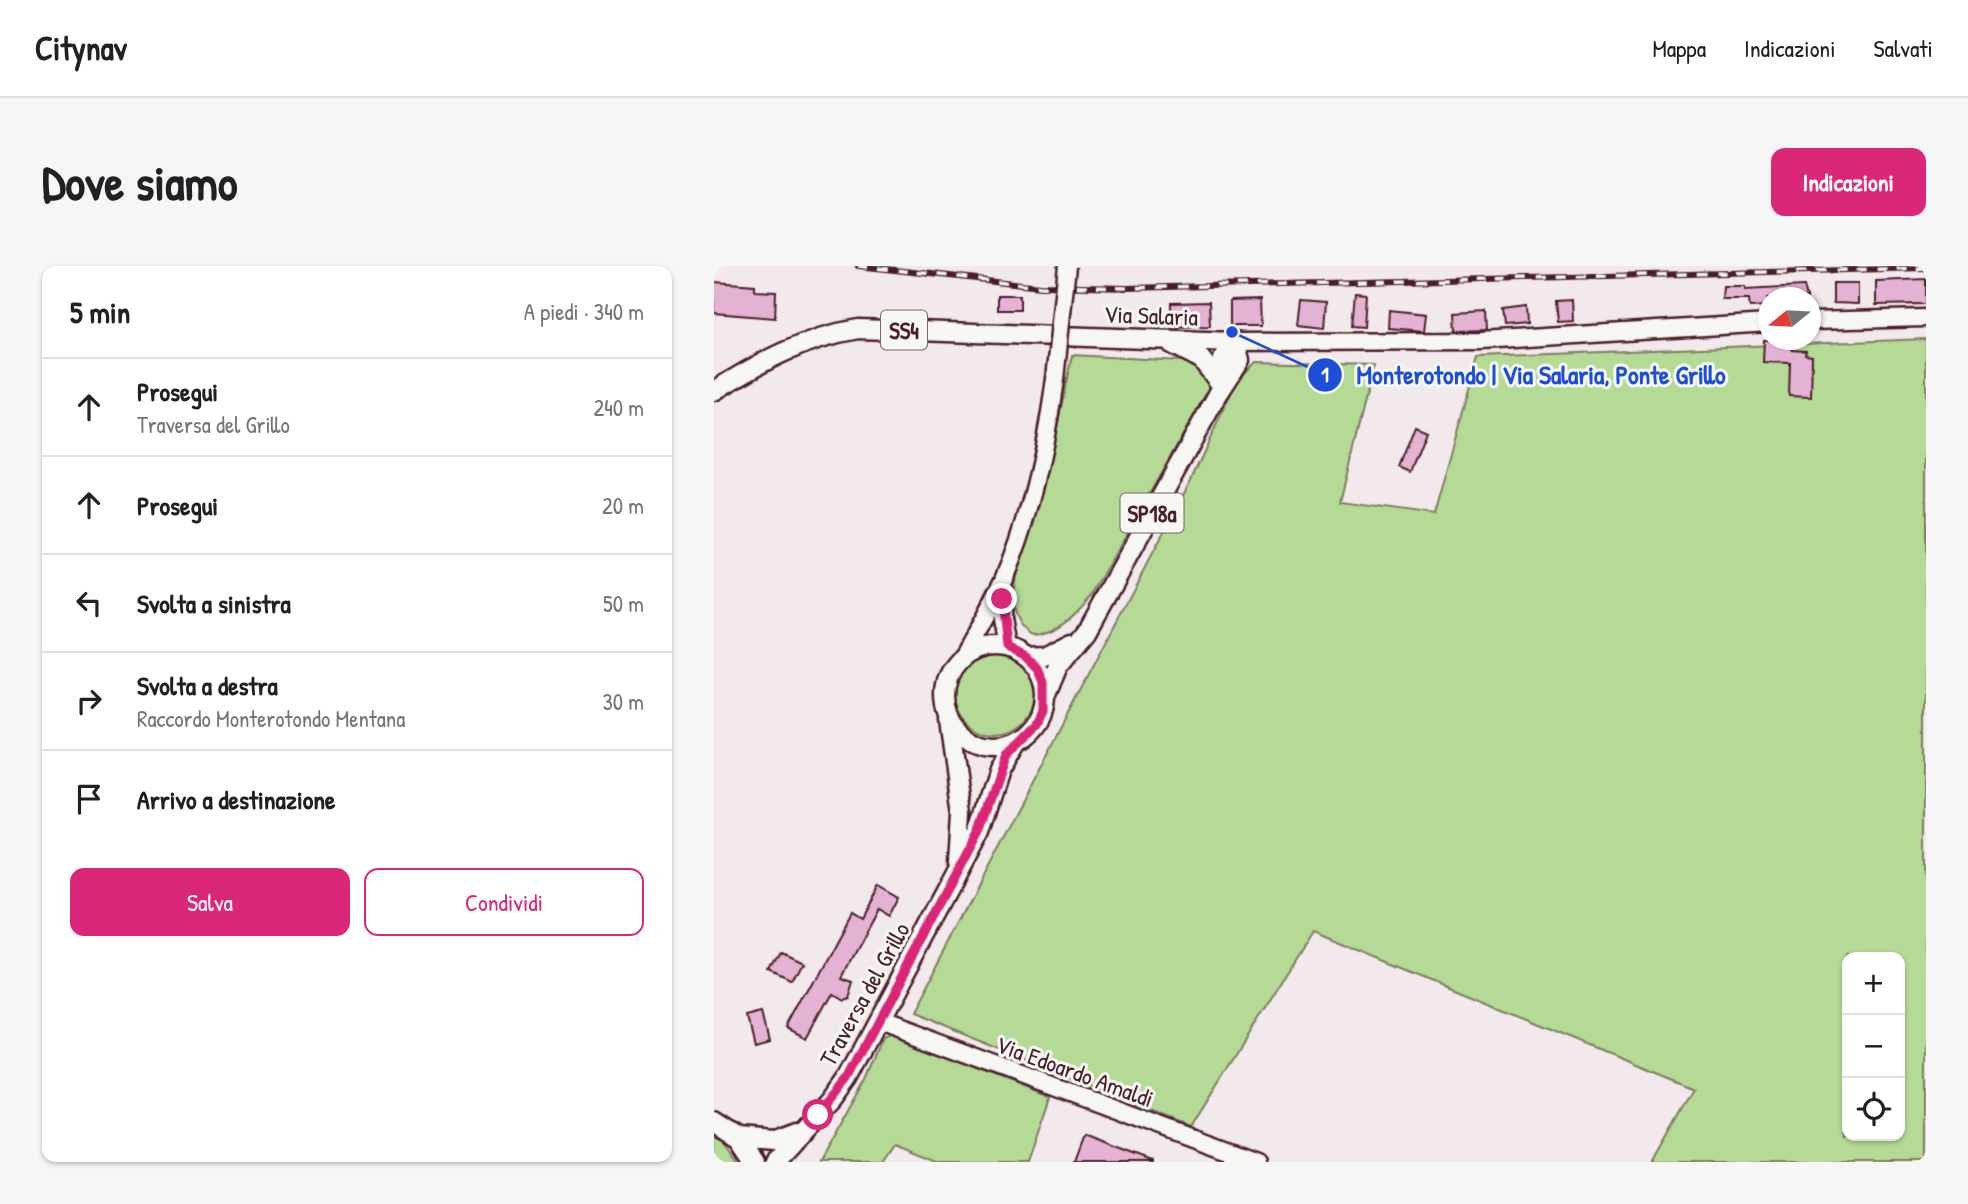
<!DOCTYPE html>
<html lang="it">
<head>
<meta charset="utf-8">
<style>
	:root { --surface:#fff; --page:#f6f6f6; --text:#202124; --muted:#757577; --line:#e0e0e0; --accent:#db2777 }
	body { margin:0; font-family:"Patrick Hand",sans-serif; background:var(--page); color:var(--text) }
	.controls { position:absolute; right:21px; bottom:21px; display:grid; overflow:hidden; border-radius:14px; box-shadow:0 2px 5px #0004 }
	.controls button { width:63px; height:63px; display:grid; place-items:center; padding:0; border:0; border-bottom:2px solid var(--line); background:var(--surface); color:var(--text); font:35px sans-serif }
	.compass { position:absolute; left:1044px; top:21px; width:63px; height:63px; border-radius:50%; background:var(--surface); box-shadow:0 2px 5px #0004; rotate:252deg }
	.stop { position:absolute; width:21px; height:21px; margin:-16px; border:5px solid #db2777; border-radius:50%; background:#fff }
	.stop.end { background:#db2777; border-color:#fff; box-shadow:0 2px 7px #0008 }
	.list { margin:0; padding:0; list-style:none }
	h2 { display:flex; justify-content:space-between; align-items:center; height:91px; margin:0; padding:0 28px; font-size:30px }
	h2 small { font-size:23px; font-weight:400; color:var(--muted) }
	.list li { display:grid; grid-template-columns:46px 1fr auto; gap:21px; align-items:center; box-sizing:border-box; height:98px; padding:0 28px; border-top:2px solid var(--line) }
	.list b { display:block; font-size:26px; white-space:nowrap }
	.list p { margin:0; font-size:23px; white-space:nowrap; color:var(--muted) }
	.list em { font-size:23px; font-style:normal; color:var(--muted) }
	.actions { display:flex; gap:14px; padding:21px 28px }
	.actions a { flex:1; padding:16px 0; border:2px solid var(--accent); border-radius:14px; text-align:center; font-size:24px; color:var(--accent) }
	.actions .main { background:var(--accent); color:#fff }
	.icon { flex:none; width:38px; height:38px; fill:none; stroke:currentColor; stroke-width:2; stroke-linecap:round; stroke-linejoin:round }
	.map { position:relative; flex:none; width:1212px; height:896px; overflow:hidden; border-radius:14px }
	header { display:flex; align-items:center; gap:42px; box-sizing:border-box; height:98px; padding:0 35px; background:var(--surface); border-bottom:2px solid var(--line) }
	header strong { font-size:33px }
	nav { display:flex; gap:38px; margin-inline-start:auto; font-size:24px }
	.intro { display:flex; align-items:center; justify-content:space-between; box-sizing:border-box; height:168px; padding:0 42px }
	h1 { margin:0; font-size:49px }
	.button { padding:18px 32px; border-radius:14px; background:var(--accent); color:#fff; font-size:24px; font-weight:700 }
	main { display:flex; gap:42px; padding:0 42px }
	aside { flex:1; background:var(--surface); border-radius:14px; box-shadow:0 2px 5px #0004 }
	.map>svg:first-child { display:block }
	.green { fill:#b4da96; stroke:#7f7c60; stroke-width:2; fill-rule:evenodd }
	.building { fill:#e4b3d3; stroke:#4a1f2b; stroke-width:2 }
	.lines { fill:none; stroke-linecap:round; stroke-linejoin:round }
	.secondary-casing { stroke:#4a1f2b; stroke-width:21 }
	.primary-casing { stroke:#4a1f2b; stroke-width:23 }
	.secondary { stroke:#f6f6f2; stroke-width:16 }
	.primary { stroke:#f6f6f2; stroke-width:18 }
	.rail-casing { stroke:#4a1f2b; stroke-width:6 }
	.rail { stroke:#f6f6f2; stroke-width:3.5; stroke-dasharray:10; stroke-linecap:butt }
	.secondary-bridge-casing { stroke:#4a1f2b; stroke-width:21; stroke-linecap:butt }
	.secondary-bridge { stroke:#f6f6f2; stroke-width:16 }
	.route { stroke:#db2777; stroke-width:9 }
	.labels { text-anchor:middle; dominant-baseline:central; stroke-width:6; stroke-linejoin:round; paint-order:stroke }
	.shield { fill:#f6f6f2; stroke:#7e6067; stroke-width:2 }
	.shield-label { font-size:23px; font-weight:bold; fill:#4a1f2b }
	.street-label { font-size:24px; fill:#4a1f2b; stroke:#f6f6f2 }
	.leader { fill:none; stroke:#1d4ed8; stroke-width:2.5 }
	.callout-dot { fill:#1d4ed8; stroke:#f6f6f2; stroke-width:2.5 }
	.mark-label { font-size:21px; text-anchor:middle; font-weight:bold; fill:#fff }
	.callout-label { font-size:26px; text-anchor:middle; font-weight:bold; fill:#1d4ed8; stroke:#f6f6f2; stroke-width:6; stroke-linejoin:round; paint-order:stroke }
</style>
</head>
<body>
<header>
<strong>Citynav</strong>
<nav><a>Mappa</a><a>Indicazioni</a><a>Salvati</a></nav>
</header>
<div class="intro"><h1>Dove siamo</h1><a class="button">Indicazioni</a></div>
<main>
<aside>
<h2>5 min<small>A piedi · 340 m</small></h2>
<ul class="list">
<li><svg class="icon" aria-label="ahead" viewBox="0 0 24 24"><path d="M12 20V5M6 11l6-6 6 6"/></svg><div><b>Prosegui</b><p>Traversa del Grillo</p></div><em>240 m</em></li>
<li><svg class="icon" aria-label="ahead" viewBox="0 0 24 24"><path d="M12 20V5M6 11l6-6 6 6"/></svg><div><b>Prosegui</b></div><em>20 m</em></li>
<li><svg class="icon" aria-label="left" viewBox="0 0 24 24"><path d="M17 20v-9H6M10 6l-5 5 5 5"/></svg><div><b>Svolta a sinistra</b></div><em>50 m</em></li>
<li><svg class="icon" aria-label="right" viewBox="0 0 24 24"><path d="M7 20v-9h11M14 6l5 5-5 5"/></svg><div><b>Svolta a destra</b><p>Raccordo Monterotondo Mentana</p></div><em>30 m</em></li>
<li><svg class="icon" aria-label="arrive" viewBox="0 0 24 24"><path d="M6 21V4h12l-3 4 3 4H6"/></svg><div><b>Arrivo a destinazione</b></div></li>
</ul>
<div class="actions"><a class="main">Salva</a><a>Condividi</a></div>
</aside>
<div class="map">
<svg width="1212" height="896" viewBox="0 0 1212 896">
	<rect width="100%" height="100%" fill="#f2e9ec"/>
	<filter id="ink" filterUnits="userSpaceOnUse"><feTurbulence type="fractalNoise" baseFrequency=".0143" numOctaves="2"/><feDisplacementMap in="SourceGraphic" scale="14" xChannelSelector="R" yChannelSelector="G"/><feConvolveMatrix kernelMatrix="1 2 1 2 8 2 1 2 1" color-interpolation-filters="sRGB"/></filter>
	<g filter="url(#ink)">
		<!-- green -->
		<path class="green" d="M1212 73V896H938L980 822 599 665 477 861 196 748 477 214 522 116 542 96 660 99 626 236 720 249 764 91ZM1133 691H1186V870H1133Z
			M358 89 485 96 496 121 378 329C362 348 345 367 319 369 306 364 299 348 299 334 300 300 317 269 326 236 339 188 347 138 358 89Z
			M241 427a40 40 0 1 1 80 0a40 40 0 1 1-80 0Z
			M177 769 336 831 314 896H225L181 878 169 896H105L152 813 169 773Z
			M0 870 9 874 26 896H0Z"/>
		<!-- building -->
		<path class="building" d="M1212 13V38L1162 39V15Z
			M0 16 41 19V25L62 26 61 52 0 47Z
			M1119 17H1144V38L1119 37Z
			M1009 20H1031V23L1090 20 1093 32H1054V40L1036 41 1035 33H1008Z
			M641 27 652 28 650 61 638 60Z
			M283 29H306V44H283Z
			M546 34 547 60H516V35Z
			M587 34 612 36 610 62 584 59Z
			M858 34 859 55 844 56 842 35Z
			M495 36 496 60 457 61V37Z
			M812 41 813 58 791 60 789 44Z
			M675 44 712 48 710 65 674 62Z
			M772 45 773 64 742 65 741 47Z
			M1050 74H1078V84L1092 85 1091 89 1098 90 1097 131 1075 130 1076 97 1049 96Z
			M701 160 712 165 696 206 685 201Z
			M164 619 185 631 175 650 163 643 127 710 139 714 134 730 128 732 118 726 93 772 74 762 136 647 146 653Z
			M67 686 88 696 78 716 57 706Z
			M49 747 56 773 40 777 33 751Z
			M370 869 439 895V896H360Z"/>
		<g class="lines">
			<!-- secondary casing -->
			<g class="secondary-casing">
				<path id="secondary" d="M1097 55 1212 52
					M521 76 767 75 1055 57
					M289 322 288 353 293 381
					M249 390C263 365 278 339 290 313 317 250 332 180 341 113
					M165 756 542 896"/>
			</g>
			<!-- primary casing -->
			<g class="primary-casing">
				<path id="primary" d="M458 78 487 93 505 116
					M505 116 509 93 521 76
					M0 125C46 96 90 72 144 63L521 76
					M231 430a50 50 0 1 1 100 0a50 50 0 1 1-100 0Z
					M312 391 330 390 358 376
					M331 431 344 400 373 365 504 128 526 94 521 76
					M235 454 248 545 245 596
					M0 856 25 872 41 896
					M25 872 59 875 83 866
					M61 896 119 833 134 812 265 566 285 504 301 477"/>
			</g>
			<!-- secondary -->
			<use href="#secondary" class="secondary"/>
			<!-- primary -->
			<use href="#primary" class="primary"/>
			<!-- rail casing -->
			<g class="rail-casing">
				<path id="rail" d="M144 0 327 20 413 22 1212 2"/>
			</g>
			<!-- rail -->
			<use href="#rail" class="rail"/>
			<!-- secondary-bridge casing -->
			<g class="secondary-bridge-casing">
				<path id="secondary-bridge" d="M341 113 353 0"/>
			</g>
			<!-- secondary-bridge -->
			<use href="#secondary-bridge" class="secondary-bridge"/>
		</g>
	</g>
	<g class="lines" filter="url(#ink)">
		<!-- route -->
		<path class="route" d="M104 849 134 812 265 566 292 489 323 458 329 445V416L323 402 312 391 293 381 288 333"/>
	</g>
	<g class="labels">
		<!-- shield labels -->
		<g class="shield">
			<rect x="167" y="44.5" width="46" height="39" rx="5"/>
			<rect x="406.5" y="227.5" width="63" height="39" rx="5"/>
		</g>
		<g class="shield-label">
			<text x="190" y="64">SS4</text>
			<text x="438" y="247">SP18a</text>
		</g>
		<!-- street labels -->
		<g class="street-label">
			<text transform="translate(437 49) rotate(2)">Via Salaria</text>
			<text transform="translate(150 728) rotate(-61)">Traversa del Grillo</text>
			<text transform="translate(361 805) rotate(20)">Via Edoardo Amaldi</text>
		</g>
	</g>
	<!-- callouts -->
	<path class="leader" d="M518 66L611 109"/>
	<g class="callout-dot">
		<circle cx="518" cy="66" r="7"/>
		<circle cx="611" cy="109" r="18"/>
	</g>
	<g class="mark-label">
		<text x="611" y="116">1</text>
	</g>
	<g class="callout-label">
		<text x="827" y="118">Monterotondo | Via Salaria, Ponte Grillo</text>
	</g>
</svg>
<div class="controls">
<button>+</button>
<button>−</button>
<button><svg class="icon" aria-label="locate" viewBox="0 0 24 24"><circle cx="12" cy="12" r="6"/><path d="M12 2v4M12 18v4M2 12h4M18 12h4"/></svg></button>
</div>
<svg class="compass" viewBox="-18 -18 36 36"><path d="M0-13l5 13h-10z" fill="#e53935"/><path d="M0 13l5-13h-10z" fill="#757577"/></svg>
<div class="stop" style="left:104px;top:849px"></div>
<div class="stop end" style="left:288px;top:333px"></div>
</div>
</main>
</body>
</html>
